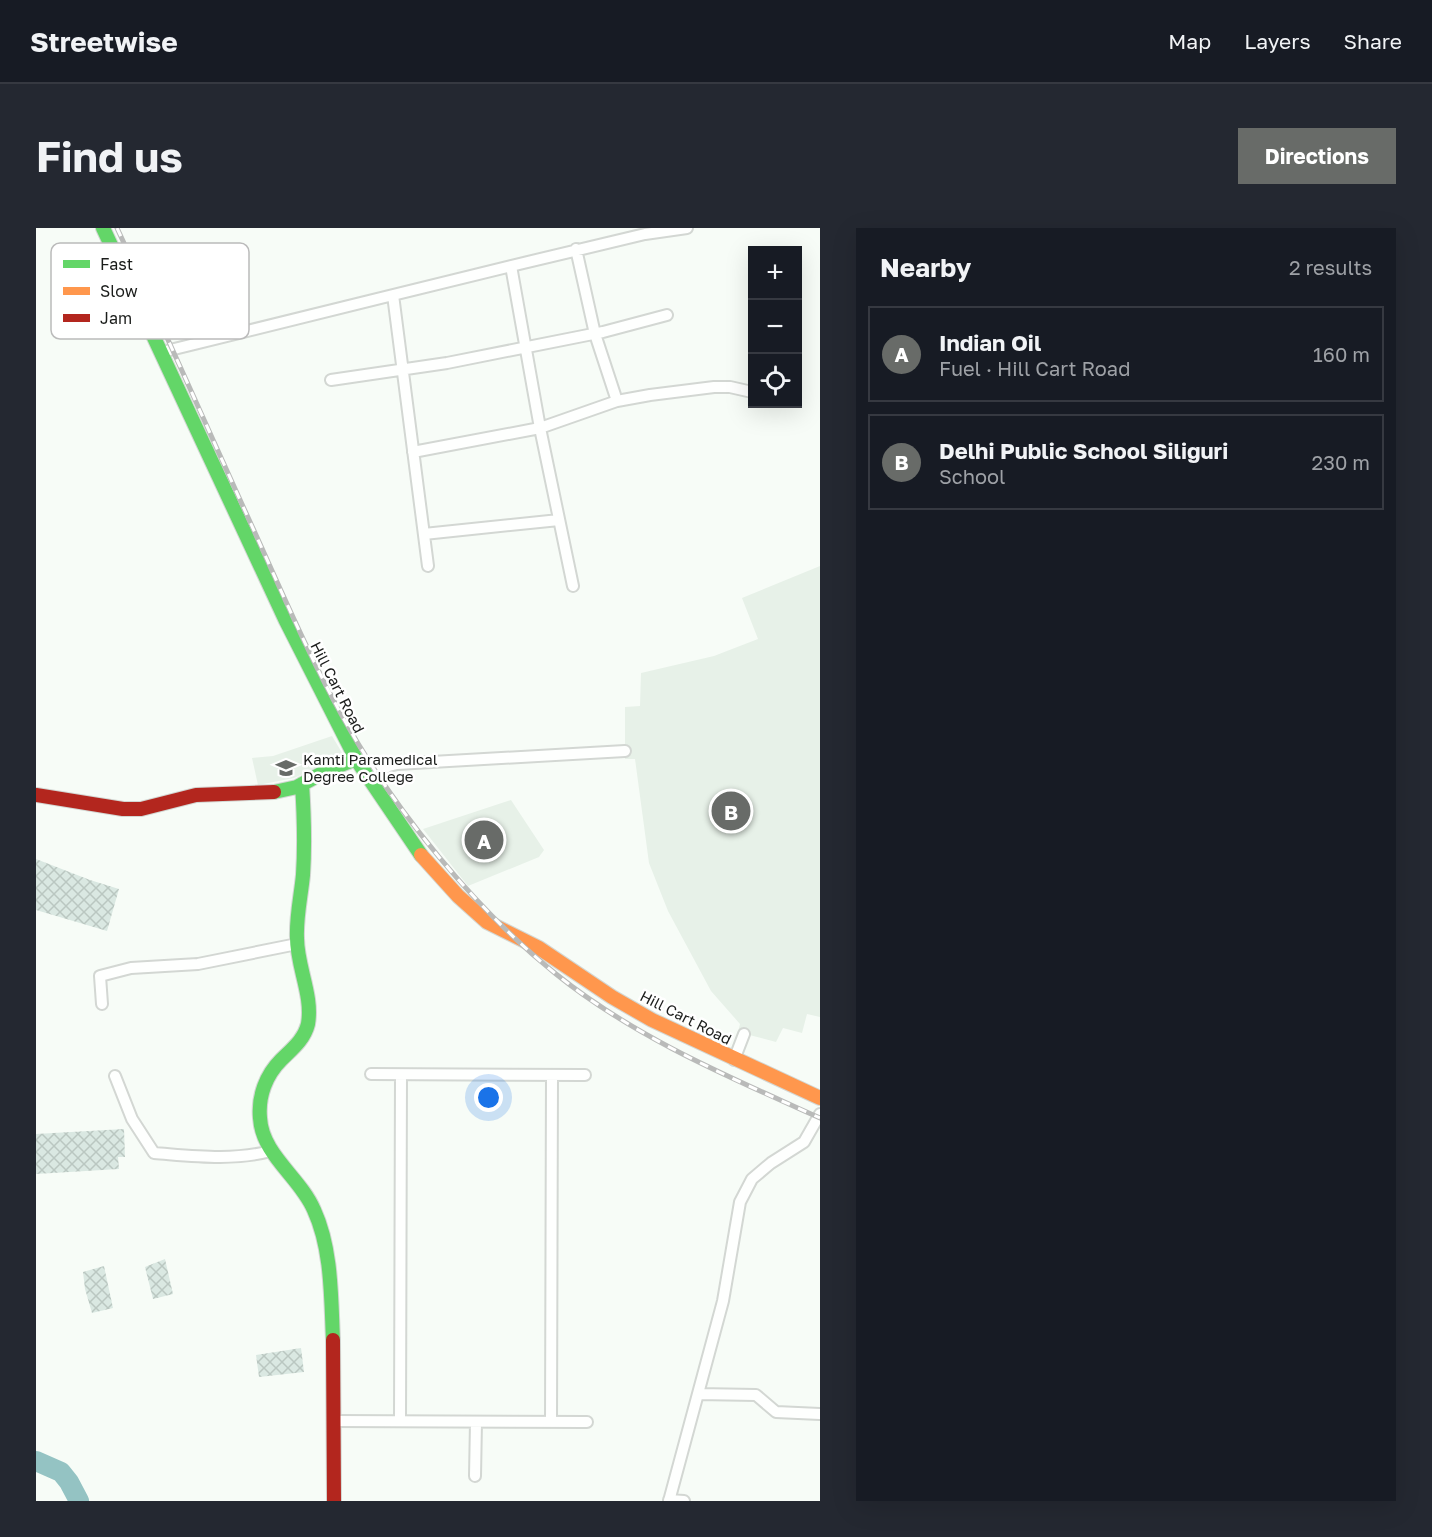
<!DOCTYPE html>
<html lang="en">
<head>
<meta charset="utf-8">
<style>
	:root { --surface:#171b24; --page:#242831; --text:#f1f3f6; --muted:#9ea1a6; --line:#363941; --accent:#686b68 }
	body { margin:0; font-family:"Golos Text",sans-serif; background:var(--page); color:var(--text) }
	.controls { position:absolute; right:18px; top:18px; display:grid; overflow:hidden; border-radius:0px; box-shadow:0 6px 24px #0002 }
	.controls button { width:54px; height:54px; display:grid; place-items:center; padding:0; border:0; border-bottom:2px solid var(--line); background:var(--surface); color:var(--text); font:30px sans-serif }
	.you { position:absolute; left:453px; top:870px; width:21px; height:21px; margin:-15px; border:4px solid #fff; border-radius:50%; background:#1a73e8; box-shadow:0 0 0 9px #1a73e833 }
	.badge { display:grid; place-items:center; width:39px; height:39px; border-radius:50%; background:var(--accent); color:#fff; font-size:20px; font-weight:700 }
	.pin { position:absolute; translate:-50% -50%; border:3px solid #fff; box-shadow:0 2px 6px #0006 }
	.list { margin:0; padding:0; list-style:none }
	h2 { display:flex; justify-content:space-between; align-items:center; height:78px; margin:0; padding:0 24px; font-size:26px }
	h2 small { font-size:20px; font-weight:400; color:var(--muted) }
	.list li { display:grid; grid-template-columns:39px 1fr auto; gap:18px; align-items:center; box-sizing:border-box; height:96px; margin:0 12px 12px; padding:0 12px; border:2px solid var(--line); border-radius:0px }
	.list b { display:block; font-size:22px; white-space:nowrap }
	.list p { margin:0; font-size:20px; white-space:nowrap; color:var(--muted) }
	.list em { font-size:20px; font-style:normal; color:var(--muted) }
	.icon { flex:none; width:33px; height:33px; fill:none; stroke:currentColor; stroke-width:2; stroke-linecap:round; stroke-linejoin:round }
	.map { position:relative; flex:none; width:784px; height:1273px; overflow:hidden; border-radius:0px }
	header { display:flex; align-items:center; gap:36px; box-sizing:border-box; height:84px; padding:0 30px; background:var(--surface); border-bottom:2px solid var(--line) }
	header strong { font-size:28px }
	nav { display:flex; gap:33px; margin-inline-start:auto; font-size:21px }
	.intro { display:flex; align-items:center; justify-content:space-between; box-sizing:border-box; height:144px; padding:0 36px }
	h1 { margin:0; font-size:42px }
	.button { padding:15px 27px; border-radius:0px; background:var(--accent); color:#fff; font-size:21px; font-weight:700 }
	main { display:flex; gap:36px; padding:0 36px }
	aside { flex:1; background:var(--surface); border-radius:0px; box-shadow:0 6px 24px #0002 }
	.map>svg:first-child { display:block }
	.built { fill:#e7f1e8 }
	.lines { fill:none; stroke-linecap:round; stroke-linejoin:round }
	.river { stroke:#94c3c3; stroke-width:20 }
	.building { fill:url(#building-cross-hatch) }
	.street-casing { stroke:#d3d7d3; stroke-width:14 }
	.fast-casing { stroke:#d3d7d3; stroke-width:16 }
	.slow-casing { stroke:#d3d7d3; stroke-width:16 }
	.jam-casing { stroke:#d3d7d3; stroke-width:16 }
	.street { stroke:#fefffe; stroke-width:10 }
	.fast { stroke:#63d668; stroke-width:14 }
	.slow { stroke:#ff974d; stroke-width:14 }
	.jam { stroke:#b3261e; stroke-width:14 }
	.rail-casing { stroke:#b9bab9; stroke-width:5 }
	.rail { stroke:#fff; stroke-width:3; stroke-dasharray:9; stroke-linecap:butt }
	.labels { text-anchor:middle; dominant-baseline:central; stroke-width:5; stroke-linejoin:round; paint-order:stroke }
	.street-label { font-size:15px; fill:#1b1d1b; stroke:#fff }
	.poi-label { font-size:15px; fill:#1b1d1b; stroke:#fff; text-anchor:start }
	.key { fill:#fff; stroke:#bbb; stroke-width:1.5 }
	.key-label { font-size:16px; fill:#1b1d1b }
</style>
</head>
<body>
<header>
<strong>Streetwise</strong>
<nav><a>Map</a><a>Layers</a><a>Share</a></nav>
</header>
<div class="intro"><h1>Find us</h1><a class="button">Directions</a></div>
<main>
<div class="map">
<svg width="784" height="1273" viewBox="0 0 784 1273">
	<defs>
		<pattern id="building-cross-hatch" width="8" height="8" patternUnits="userSpaceOnUse" patternTransform="scale(1.5)"><rect width="8" height="8" fill="#dae8e2"/><path d="M0 0l8 8M0 8l8-8" fill="none" stroke="#bac7c1"/></pattern>
	</defs>
	<rect width="100%" height="100%" fill="#f7fcf7"/>
	<!-- built -->
	<path class="built" d="M784 338V789L771 786 766 805 747 800 740 814 702 804 704 796 675 763 632 683 613 635 599 531H589V479L604 478 605 445 678 428 722 411 706 370Z
		M296 508 308 528 258 550 222 557 216 530 237 528Z
		M475 572 508 622 503 629 432 658 387 601Z"/>
	<g class="lines">
		<!-- river -->
		<path class="river" d="M0 1233 25 1244 33 1254 43 1273"/>
	</g>
	<!-- building -->
	<path class="building" d="M458 598 467 610 448 624 439 612Z
		M0 631 54 652 83 661 71 703 0 682Z
		M88 901 89 929H82L83 941 0 946V906Z
		M129 1031 137 1066 117 1071 109 1039Z
		M68 1038 77 1080 56 1085 49 1061 47 1044Z
		M265 1120 268 1144 223 1149 220 1127Z"/>
	<g class="lines">
		<!-- street casing -->
		<g class="street-casing">
			<path id="street" d="M540 21 559 106 581 173
				M475 38 609 6 651 0
				M357 67 475 38 504 200 537 358
				M126 124 357 67 392 338
				M295 152 411 135 567 104 631 87
				M377 224 504 200 581 173 614 167 678 159H694L716 164
				M388 306 523 292
				M332 550 353 538 361 536 589 523
				M66 776 64 748 95 740 162 736 261 716
				M698 832 708 806
				M335 846 549 847
				M79 848 96 891 118 925C158 928 196 933 235 923
				M662 1166 720 1167 740 1184 784 1186
				M298 1193 551 1194
				M364 1193 365 847
				M515 1194 516 847
				M439 1248 440 1194
				M633 1272 648 1273
				M633 1273 687 1073 704 974 716 951 735 935 768 914 784 886"/>
		</g>
		<!-- fast casing -->
		<g class="fast-casing">
			<path id="fast" d="M67 0 250 393 320 531 385 627
				M266 556C268 586 269 617 267 647 265 668 260 689 261 710 261 739 277 767 272 796 268 812 256 821 245 832 230 847 222 868 224 890 226 927 264 949 278 982 296 1021 295 1070 297 1112
				M238 564 261 559 292 542 320 531"/>
		</g>
		<!-- slow casing -->
		<g class="slow-casing">
			<path id="slow" d="M385 627 422 668 451 694 503 720 576 769 616 792 784 870"/>
		</g>
		<!-- jam casing -->
		<g class="jam-casing">
			<path id="jam" d="M0 567 87 581H105L160 567 238 564
				M297 1112 298 1273"/>
		</g>
		<!-- street -->
		<use href="#street" class="street"/>
		<!-- fast -->
		<use href="#fast" class="fast"/>
		<!-- slow -->
		<use href="#slow" class="slow"/>
		<!-- jam -->
		<use href="#jam" class="jam"/>
		<!-- rail casing -->
		<g class="rail-casing">
			<path id="rail" d="M81 0C125 95 167 190 210 285 242 355 272 427 309 493 359 583 440 682 520 746 598 809 693 849 784 890"/>
		</g>
		<!-- rail -->
		<use href="#rail" class="rail"/>
	</g>
	<!-- icons -->
	<defs>
		<g id="university-bare" transform="scale(1.62)"><path d="M0-5L7-2L0 1L-7-2ZM-4 1L0 2.5L4 1V4Q0 6-4 4Z" fill="#686b68" stroke="#fff" stroke-width="2.5" paint-order="stroke"/></g>
	</defs>
	<g fill-rule="evenodd">
		<use href="#university-bare" x="250" y="540"/>
	</g>
	<g class="labels">
		<!-- street labels -->
		<g class="street-label">
			<text transform="translate(302 459) rotate(63)">Hill Cart Road</text>
			<text transform="translate(650 789) rotate(27)">Hill Cart Road</text>
		</g>
		<!-- poi labels -->
		<g class="poi-label">
			<text x="267" y="531">Kamti Paramedical<tspan x="267" dy="17">Degree College</tspan></text>
		</g>
	</g>
	<!-- legend -->
	<rect x="15" y="15" width="198" height="96" rx="9" class="key"/>
	<rect x="27" y="32" width="27" height="8" fill="#63d668"/>
	<rect x="27" y="59" width="27" height="8" fill="#ff974d"/>
	<rect x="27" y="86" width="27" height="8" fill="#b3261e"/>
	<g class="key-label">
		<text x="64" y="42">Fast</text>
		<text x="64" y="69">Slow</text>
		<text x="64" y="96">Jam</text>
	</g>
</svg>
<div class="controls">
<button>+</button>
<button>−</button>
<button><svg class="icon" aria-label="locate" viewBox="0 0 24 24"><circle cx="12" cy="12" r="6"/><path d="M12 2v4M12 18v4M2 12h4M18 12h4"/></svg></button>
</div>
<div class="you"></div>
<div class="pin badge" style="left:448px;top:612px">A</div>
<div class="pin badge" style="left:695px;top:583px">B</div>
</div>
<aside>
<h2>Nearby<small>2 results</small></h2>
<ul class="list">
<li><span class="badge">A</span><div><b>Indian Oil</b><p>Fuel · Hill Cart Road</p></div><em>160 m</em></li>
<li><span class="badge">B</span><div><b>Delhi Public School Siliguri</b><p>School</p></div><em>230 m</em></li>
</ul>
</aside>
</main>
</body>
</html>
